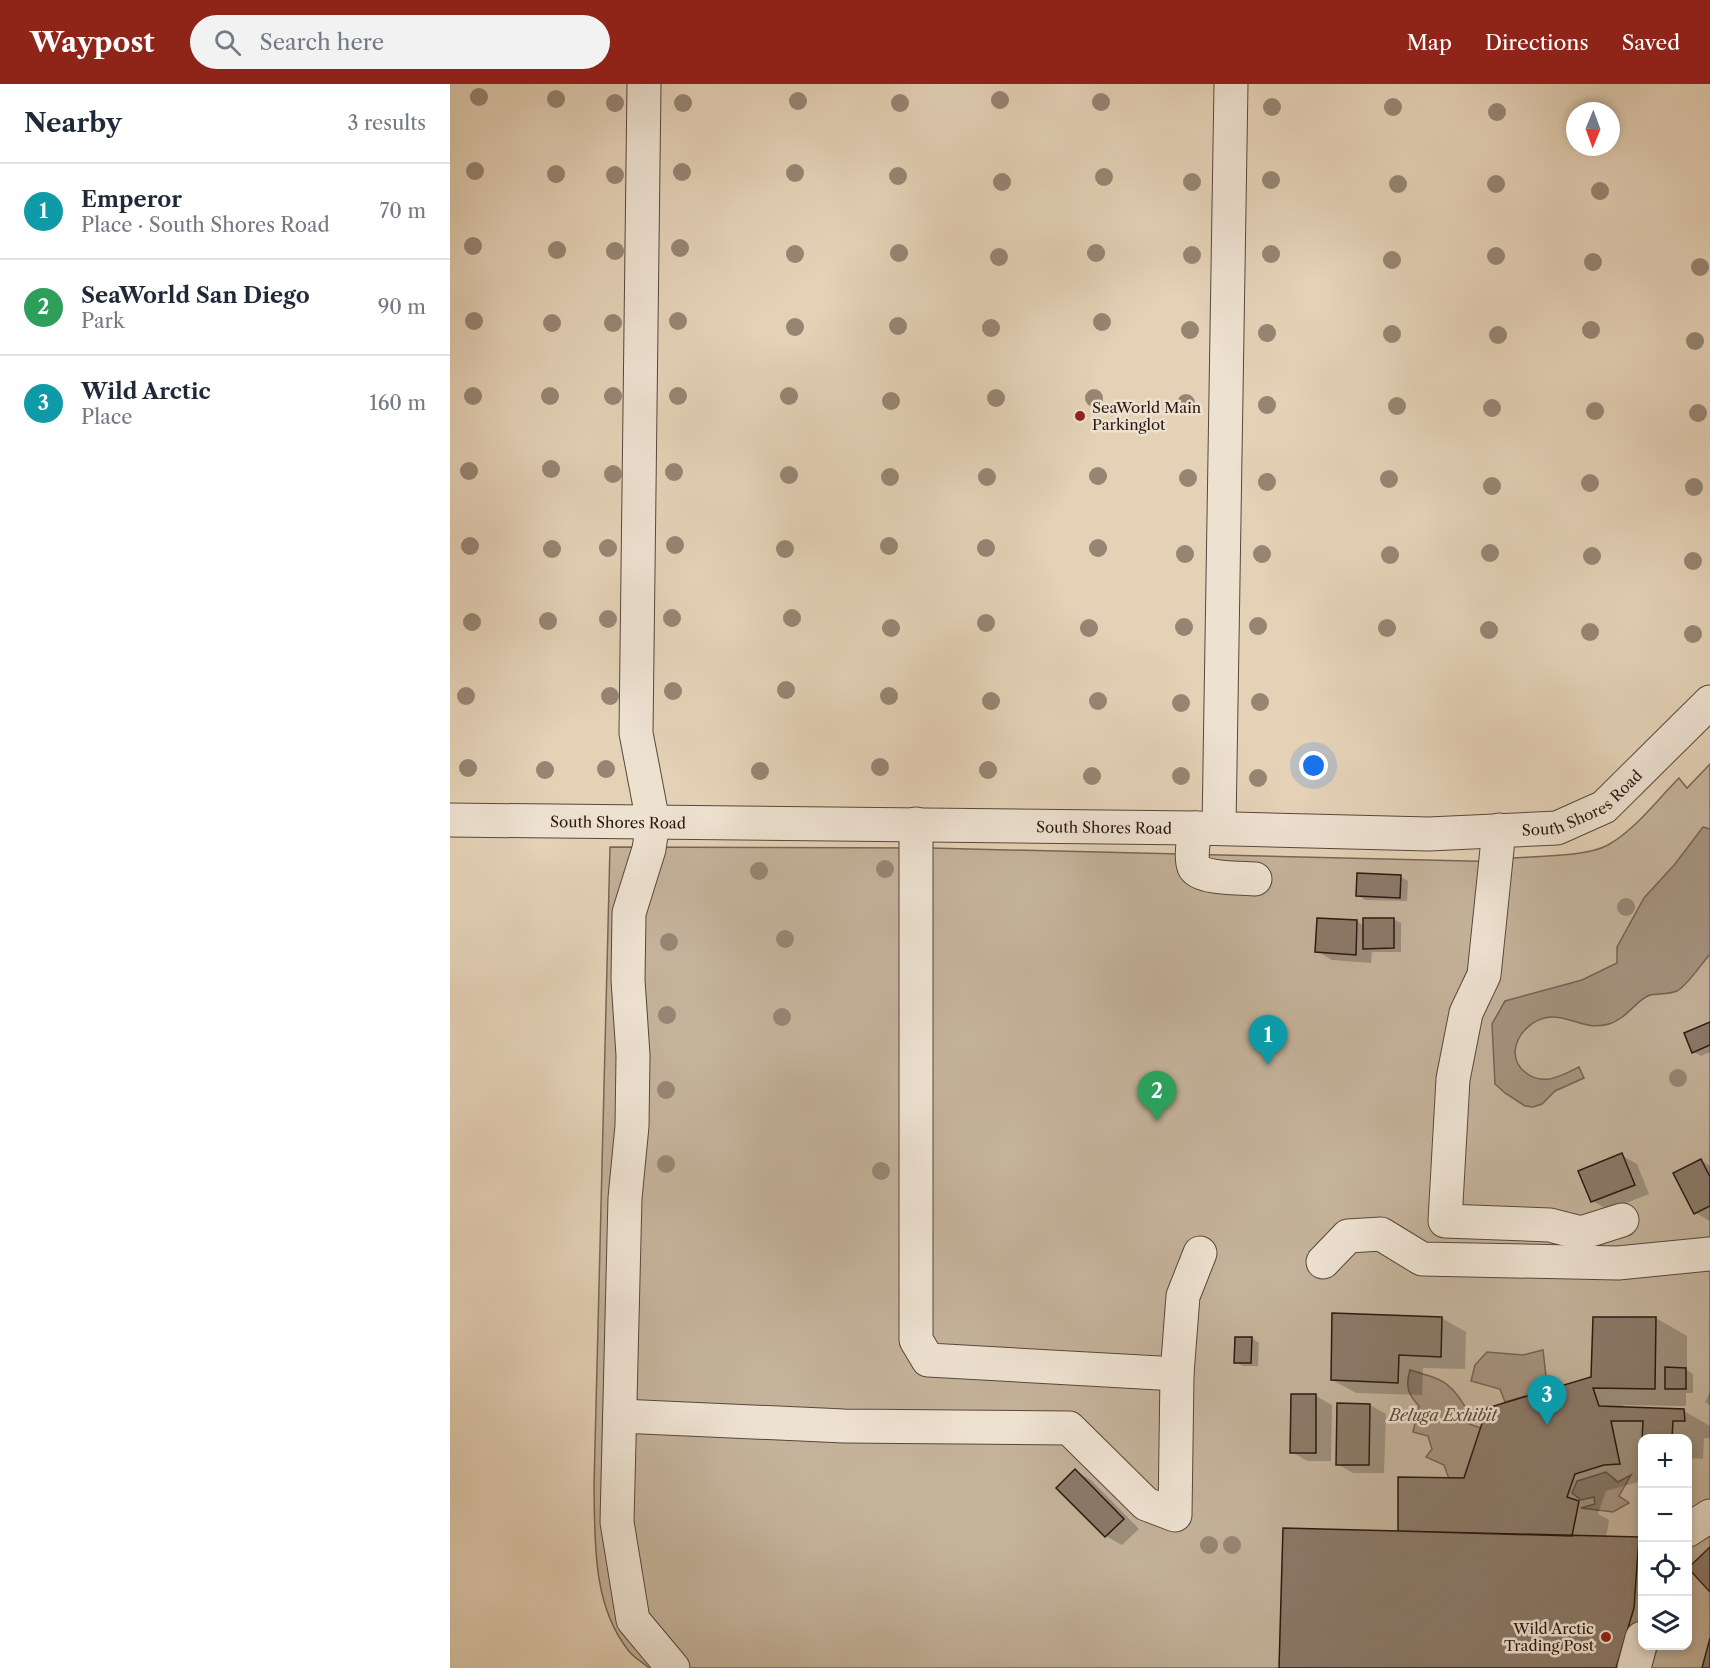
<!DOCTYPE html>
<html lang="en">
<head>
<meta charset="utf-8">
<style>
	:root { --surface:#fff; --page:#f2f2f3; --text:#1f2937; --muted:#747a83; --line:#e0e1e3; --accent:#8f2418 }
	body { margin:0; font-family:"Libre Caslon Text",serif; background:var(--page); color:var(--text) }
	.controls { position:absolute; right:18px; bottom:18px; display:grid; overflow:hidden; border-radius:12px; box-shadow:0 3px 9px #0003 }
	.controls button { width:54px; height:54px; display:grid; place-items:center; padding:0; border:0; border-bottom:2px solid var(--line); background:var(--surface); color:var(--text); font:30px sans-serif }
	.compass { position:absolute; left:1116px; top:18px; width:54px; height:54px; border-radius:50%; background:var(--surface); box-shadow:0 3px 9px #0003; rotate:181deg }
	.you { position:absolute; left:864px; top:682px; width:21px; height:21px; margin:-15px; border:4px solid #fff; border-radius:50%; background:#1a73e8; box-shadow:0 0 0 9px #1a73e833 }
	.badge { display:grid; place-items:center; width:39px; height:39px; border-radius:50%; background:var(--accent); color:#fff; font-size:20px; font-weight:700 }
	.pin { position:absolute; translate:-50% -50px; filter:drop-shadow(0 2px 3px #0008) }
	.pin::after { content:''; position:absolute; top:32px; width:21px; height:18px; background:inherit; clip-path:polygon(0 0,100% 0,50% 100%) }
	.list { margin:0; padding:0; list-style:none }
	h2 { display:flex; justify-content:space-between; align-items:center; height:78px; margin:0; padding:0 24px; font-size:26px }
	h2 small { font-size:20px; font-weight:400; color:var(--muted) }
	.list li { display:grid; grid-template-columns:39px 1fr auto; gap:18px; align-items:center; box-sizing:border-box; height:96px; padding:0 24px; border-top:2px solid var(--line) }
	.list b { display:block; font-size:22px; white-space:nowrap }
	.list p { margin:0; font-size:20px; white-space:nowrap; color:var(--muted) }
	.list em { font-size:20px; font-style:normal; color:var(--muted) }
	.icon { flex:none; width:33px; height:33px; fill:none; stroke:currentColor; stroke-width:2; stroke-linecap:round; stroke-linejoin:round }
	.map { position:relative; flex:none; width:1260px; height:1584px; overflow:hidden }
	header { display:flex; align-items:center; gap:36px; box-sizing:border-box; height:84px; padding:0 30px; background:var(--accent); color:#fff }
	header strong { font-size:28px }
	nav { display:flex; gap:33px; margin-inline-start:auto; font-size:21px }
	.search { width:420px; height:54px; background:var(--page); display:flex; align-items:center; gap:15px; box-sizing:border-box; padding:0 21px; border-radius:33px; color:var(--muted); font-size:22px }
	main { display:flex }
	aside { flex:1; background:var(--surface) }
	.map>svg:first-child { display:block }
	.green { fill:#c4b29a; stroke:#776656; stroke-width:1.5; fill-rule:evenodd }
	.water { fill:#a5927f; stroke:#746254; stroke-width:1.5 }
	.shadow { fill:#0003 }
	.building { fill:#8b7968; stroke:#2a1913; stroke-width:1.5 }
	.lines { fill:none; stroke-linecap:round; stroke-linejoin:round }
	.minor-casing { stroke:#58473c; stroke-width:35 }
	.minor { stroke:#ede1d0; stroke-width:33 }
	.tree { fill:#978573 }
	.poi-dot { fill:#8f2418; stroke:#ede1d0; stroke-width:2 }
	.labels { text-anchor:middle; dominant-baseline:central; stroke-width:5; stroke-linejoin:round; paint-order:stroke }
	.poi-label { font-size:15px; fill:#2a1913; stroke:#ede1d0; text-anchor:start }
	.street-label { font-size:15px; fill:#2a1913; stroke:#ede1d0 }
	.water-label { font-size:16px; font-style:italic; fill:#5b493e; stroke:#ede1d0 }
</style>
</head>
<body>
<header>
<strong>Waypost</strong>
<div class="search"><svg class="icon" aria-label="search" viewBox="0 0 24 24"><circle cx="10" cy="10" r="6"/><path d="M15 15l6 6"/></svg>Search here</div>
<nav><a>Map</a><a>Directions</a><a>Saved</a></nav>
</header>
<main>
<aside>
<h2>Nearby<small>3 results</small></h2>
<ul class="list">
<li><span class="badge" style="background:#0f9aa8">1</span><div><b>Emperor</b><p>Place · South Shores Road</p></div><em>70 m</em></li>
<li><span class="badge" style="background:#2e9e5b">2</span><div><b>SeaWorld San Diego</b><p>Park</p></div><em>90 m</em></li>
<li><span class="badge" style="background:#0f9aa8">3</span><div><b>Wild Arctic</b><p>Place</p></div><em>160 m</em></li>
</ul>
</aside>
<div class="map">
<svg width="1260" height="1584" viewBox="0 0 1260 1584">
	<rect width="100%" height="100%" fill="#e4d1b6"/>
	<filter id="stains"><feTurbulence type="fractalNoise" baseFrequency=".00333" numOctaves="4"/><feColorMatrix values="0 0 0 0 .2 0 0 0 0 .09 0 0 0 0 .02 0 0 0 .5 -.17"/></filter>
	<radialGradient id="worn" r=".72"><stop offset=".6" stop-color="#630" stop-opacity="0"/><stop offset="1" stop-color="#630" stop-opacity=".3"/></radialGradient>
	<!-- green -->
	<path class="green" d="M1260 680V1584H199C192 1578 183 1573 178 1566 142 1520 145 1456 144 1402L160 763 480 764 1059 778 1061 774C1087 772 1136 773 1158 761 1185 746 1207 716 1229 694L1237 704ZM1192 1354H1238V1562H1192Z"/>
	<!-- water -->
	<path class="water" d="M1253 743 1260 745V870C1252 879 1237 902 1227 907 1218 911 1208 909 1200 911 1187 915 1178 934 1159 940 1135 947 1121 932 1101 933 1083 934 1066 950 1065 968 1065 976 1069 984 1075 988 1093 1003 1111 992 1129 983L1134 994 1105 1007 1092 1020 1083 1023 1075 1022 1055 1009 1045 1000 1042 940 1055 917 1132 896 1167 879V863L1194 814 1225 780Z
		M1093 1266 1096 1292 1102 1304 1055 1318 1050 1305 1021 1297 1025 1281 1037 1268 1073 1271Z
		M960 1286C998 1297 1000 1298 1021 1332L1019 1340 1031 1344 1014 1394 999 1395 994 1381 976 1373 982 1365 978 1352 963 1348 969 1322C958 1310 955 1302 960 1286Z
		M1156 1388 1168 1398 1181 1391 1169 1412 1179 1419 1163 1428 1131 1424 1145 1420 1144 1413 1131 1416 1122 1409 1127 1397Z"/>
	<!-- shadow -->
	<path class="shadow" d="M908 791 951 793 958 797 957 817 915 816 908 811Z
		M869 835 907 837 914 842 943 835 951 839V868H922L921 879 882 876 867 867Z
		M1260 939V968L1251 972 1244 968Z
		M1171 1071 1187 1080 1199 1110 1158 1126 1143 1117Z
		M1251 1076 1260 1082V1137L1246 1129Z
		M992 1234 1016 1248 1015 1285 973 1284 972 1311 906 1309 882 1296Z
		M1206 1234 1237 1252V1286L1243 1290V1309H1236V1322L1173 1321 1175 1325 1234 1327 1260 1342V1354H1254L1253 1375 1238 1374V1354L1191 1353 1192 1397 1156 1407 1148 1430 1159 1436 1156 1454 1189 1455 1192 1457V1562H1209L1202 1584H831L949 1449 1142 1294Z
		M802 1254 809 1259 808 1282H793L786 1278Z
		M1260 1308V1321L1255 1318Z
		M843 1311 866 1312 882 1321 881 1377H857L842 1368Z
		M920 1321 936 1330 934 1389H903L887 1380Z
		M625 1387 641 1396 689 1445 672 1461 656 1452Z"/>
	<!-- building -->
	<path class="building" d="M907 789 951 791 950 814 906 812Z
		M867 834 907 836 906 871 865 868Z
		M913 834H944V864L913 865Z
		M1260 938V961L1242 969 1234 949Z
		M1172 1069 1185 1101 1141 1118 1128 1087Z
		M1251 1075 1260 1093V1122L1244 1130 1223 1089Z
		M882 1229 992 1233 991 1273 949 1271 948 1299 881 1296Z
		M1143 1233H1206L1205 1305 1143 1304 1149 1322 1234 1325 1235 1337H1223L1222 1354 1192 1356 1193 1337H1161L1170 1380 1154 1381 1125 1390 1117 1413 1129 1417 1122 1452 948 1447V1393L1014 1394 1037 1324 1141 1293Z
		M785 1253H802L801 1279H784Z
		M1215 1283 1236 1284V1305H1215Z
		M841 1310H866V1369H840Z
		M887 1319 920 1320 919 1381H886Z
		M625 1385 674 1435 655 1453 606 1404Z
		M833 1444 1189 1453 1184 1524 1166 1584H829Z
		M1260 1463V1508L1238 1484Z
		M1260 1554V1584H1252Z"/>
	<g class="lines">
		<!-- minor casing -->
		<g class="minor-casing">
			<g id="minor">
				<path d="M194 0 186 649 203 738 199 765 179 829 178 896 183 971 182 1042 175 1114 167 1438 183 1536 223 1584"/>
				<path id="s1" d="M0 736 745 744 979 750 1107 744 1154 723 1260 618"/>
				<path d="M466 740V1256L478 1276 727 1290"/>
				<path d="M745 744C744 755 740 773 744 783 749 795 793 794 805 795"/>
				<path d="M769 744 781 0"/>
				<path d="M1049 746 1034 891 1016 929 1003 995 995 1137 1100 1141 1131 1149 1172 1136"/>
				<path d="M873 1178 898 1152 931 1150 972 1175 1168 1179 1260 1170"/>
				<path d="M170 1332 394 1342 619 1344 696 1420 725 1431 727 1290 733 1212 750 1169"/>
				<path d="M1238 1446 1260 1432"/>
				<path d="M1184 1584 1192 1554"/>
			</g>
		</g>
		<!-- minor -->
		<use href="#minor" class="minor"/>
	</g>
	<!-- trees -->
	<g class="tree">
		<circle cx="29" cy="13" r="9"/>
		<circle cx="106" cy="15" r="9"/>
		<circle cx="550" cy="16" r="9"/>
		<circle cx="348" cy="17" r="9"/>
		<circle cx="651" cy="18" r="9"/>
		<circle cx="165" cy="19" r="9"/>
		<circle cx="233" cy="19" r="9"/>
		<circle cx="450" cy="19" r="9"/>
		<circle cx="822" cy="23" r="9"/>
		<circle cx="943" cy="23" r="9"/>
		<circle cx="1047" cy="28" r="9"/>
		<circle cx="25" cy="87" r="9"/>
		<circle cx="232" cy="88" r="9"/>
		<circle cx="345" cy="89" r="9"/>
		<circle cx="106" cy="90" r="9"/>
		<circle cx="165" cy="91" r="9"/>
		<circle cx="448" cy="92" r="9"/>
		<circle cx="654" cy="93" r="9"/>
		<circle cx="821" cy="96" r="9"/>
		<circle cx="552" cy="98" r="9"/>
		<circle cx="742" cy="98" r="9"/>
		<circle cx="948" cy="100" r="9"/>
		<circle cx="1046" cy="100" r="9"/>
		<circle cx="1150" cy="107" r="9"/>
		<circle cx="23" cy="162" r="9"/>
		<circle cx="230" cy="164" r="9"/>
		<circle cx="107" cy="166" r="9"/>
		<circle cx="165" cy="167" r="9"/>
		<circle cx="449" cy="169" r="9"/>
		<circle cx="646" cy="169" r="9"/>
		<circle cx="345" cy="170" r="9"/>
		<circle cx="821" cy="170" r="9"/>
		<circle cx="742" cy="171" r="9"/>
		<circle cx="1046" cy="172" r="9"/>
		<circle cx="549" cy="173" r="9"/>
		<circle cx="942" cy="176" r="9"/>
		<circle cx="1143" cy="178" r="9"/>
		<circle cx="1250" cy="183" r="9"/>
		<circle cx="24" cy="237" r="9"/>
		<circle cx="228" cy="237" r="9"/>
		<circle cx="652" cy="238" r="9"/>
		<circle cx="102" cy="239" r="9"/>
		<circle cx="163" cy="239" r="9"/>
		<circle cx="448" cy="242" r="9"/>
		<circle cx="345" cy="243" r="9"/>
		<circle cx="541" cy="244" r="9"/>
		<circle cx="740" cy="246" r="9"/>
		<circle cx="1141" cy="246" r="9"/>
		<circle cx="817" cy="249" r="9"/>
		<circle cx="942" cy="250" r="9"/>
		<circle cx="1048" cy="251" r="9"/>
		<circle cx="1245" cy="257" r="9"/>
		<circle cx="23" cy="312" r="9"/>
		<circle cx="100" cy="312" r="9"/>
		<circle cx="163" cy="312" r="9"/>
		<circle cx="228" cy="312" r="9"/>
		<circle cx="339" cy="312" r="9"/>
		<circle cx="546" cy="314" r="9"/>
		<circle cx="644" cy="314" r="9"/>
		<circle cx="441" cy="317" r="9"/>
		<circle cx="736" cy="319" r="9"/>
		<circle cx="817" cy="321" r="9"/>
		<circle cx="947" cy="322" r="9"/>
		<circle cx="1042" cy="324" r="9"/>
		<circle cx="1145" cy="327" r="9"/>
		<circle cx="1248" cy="329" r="9"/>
		<circle cx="101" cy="385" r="9"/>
		<circle cx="19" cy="387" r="9"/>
		<circle cx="224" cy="388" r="9"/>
		<circle cx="163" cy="390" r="9"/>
		<circle cx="339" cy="391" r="9"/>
		<circle cx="648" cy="392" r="9"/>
		<circle cx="440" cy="393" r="9"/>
		<circle cx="537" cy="393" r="9"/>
		<circle cx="738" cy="394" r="9"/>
		<circle cx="939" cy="395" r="9"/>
		<circle cx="817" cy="398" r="9"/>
		<circle cx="1140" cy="399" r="9"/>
		<circle cx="1042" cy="402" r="9"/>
		<circle cx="1244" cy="403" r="9"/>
		<circle cx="225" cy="461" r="9"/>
		<circle cx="20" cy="462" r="9"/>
		<circle cx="439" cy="462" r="9"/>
		<circle cx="158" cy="464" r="9"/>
		<circle cx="536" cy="464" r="9"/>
		<circle cx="648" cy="464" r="9"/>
		<circle cx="102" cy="465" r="9"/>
		<circle cx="335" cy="465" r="9"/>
		<circle cx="1040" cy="469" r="9"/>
		<circle cx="735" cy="470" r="9"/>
		<circle cx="812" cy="470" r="9"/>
		<circle cx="940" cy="471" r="9"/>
		<circle cx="1142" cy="472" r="9"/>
		<circle cx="1243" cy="477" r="9"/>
		<circle cx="222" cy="534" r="9"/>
		<circle cx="342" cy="534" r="9"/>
		<circle cx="158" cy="535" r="9"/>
		<circle cx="98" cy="537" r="9"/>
		<circle cx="22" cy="538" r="9"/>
		<circle cx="536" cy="539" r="9"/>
		<circle cx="808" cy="542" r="9"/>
		<circle cx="734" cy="543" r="9"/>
		<circle cx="441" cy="544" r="9"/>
		<circle cx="639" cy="544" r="9"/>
		<circle cx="937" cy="544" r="9"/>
		<circle cx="1039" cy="546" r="9"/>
		<circle cx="1140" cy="548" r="9"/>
		<circle cx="1243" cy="550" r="9"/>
		<circle cx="336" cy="606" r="9"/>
		<circle cx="223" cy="607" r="9"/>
		<circle cx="16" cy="612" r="9"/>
		<circle cx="160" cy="612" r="9"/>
		<circle cx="439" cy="612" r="9"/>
		<circle cx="541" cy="617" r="9"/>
		<circle cx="648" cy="617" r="9"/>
		<circle cx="810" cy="618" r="9"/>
		<circle cx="731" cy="619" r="9"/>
		<circle cx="430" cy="683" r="9"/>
		<circle cx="18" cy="684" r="9"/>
		<circle cx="156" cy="685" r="9"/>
		<circle cx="95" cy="686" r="9"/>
		<circle cx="538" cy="686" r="9"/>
		<circle cx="310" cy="687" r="9"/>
		<circle cx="642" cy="692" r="9"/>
		<circle cx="731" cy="692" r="9"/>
		<circle cx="808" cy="694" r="9"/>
		<circle cx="435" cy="785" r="9"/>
		<circle cx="309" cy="787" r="9"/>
		<circle cx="1176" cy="823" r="9"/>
		<circle cx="335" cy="855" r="9"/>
		<circle cx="219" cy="858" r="9"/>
		<circle cx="217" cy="931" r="9"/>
		<circle cx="332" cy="933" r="9"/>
		<circle cx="1228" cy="994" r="9"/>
		<circle cx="216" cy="1006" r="9"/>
		<circle cx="216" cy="1080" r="9"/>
		<circle cx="431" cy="1087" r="9"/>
		<circle cx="759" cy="1461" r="9"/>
		<circle cx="782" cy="1461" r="9"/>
	</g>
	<!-- markers -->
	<g class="poi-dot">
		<circle cx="630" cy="332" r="6"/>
		<circle cx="1156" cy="1553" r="6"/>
	</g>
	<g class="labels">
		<!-- poi labels -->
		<g class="poi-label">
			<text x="642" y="323">SeaWorld Main<tspan x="642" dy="17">Parkinglot</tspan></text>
			<text x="1144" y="1544" text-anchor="end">Wild Arctic<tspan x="1144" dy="17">Trading Post</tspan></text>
		</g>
		<!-- street labels -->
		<g class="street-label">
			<text stroke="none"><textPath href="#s1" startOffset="1140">South Shores Road</textPath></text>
			<text stroke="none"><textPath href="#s1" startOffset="168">South Shores Road</textPath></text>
			<text stroke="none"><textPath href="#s1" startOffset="654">South Shores Road</textPath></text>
		</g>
		<!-- water labels -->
		<g class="water-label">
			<text x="993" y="1331">Beluga Exhibit</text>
		</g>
	</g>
	<rect width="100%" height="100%" filter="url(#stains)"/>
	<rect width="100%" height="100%" fill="url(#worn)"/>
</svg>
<div class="controls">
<button>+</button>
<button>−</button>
<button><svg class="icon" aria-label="locate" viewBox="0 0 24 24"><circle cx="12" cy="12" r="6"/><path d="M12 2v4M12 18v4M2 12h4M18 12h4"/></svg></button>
<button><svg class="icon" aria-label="layers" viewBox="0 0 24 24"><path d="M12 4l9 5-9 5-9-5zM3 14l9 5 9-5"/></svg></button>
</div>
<svg class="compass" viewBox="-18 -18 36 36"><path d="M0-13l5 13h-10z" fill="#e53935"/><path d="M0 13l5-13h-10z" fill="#747a83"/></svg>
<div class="you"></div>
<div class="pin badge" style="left:818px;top:981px;background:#0f9aa8">1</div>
<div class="pin badge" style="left:707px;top:1037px;background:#2e9e5b">2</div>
<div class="pin badge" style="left:1097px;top:1341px;background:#0f9aa8">3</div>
</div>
</main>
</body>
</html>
